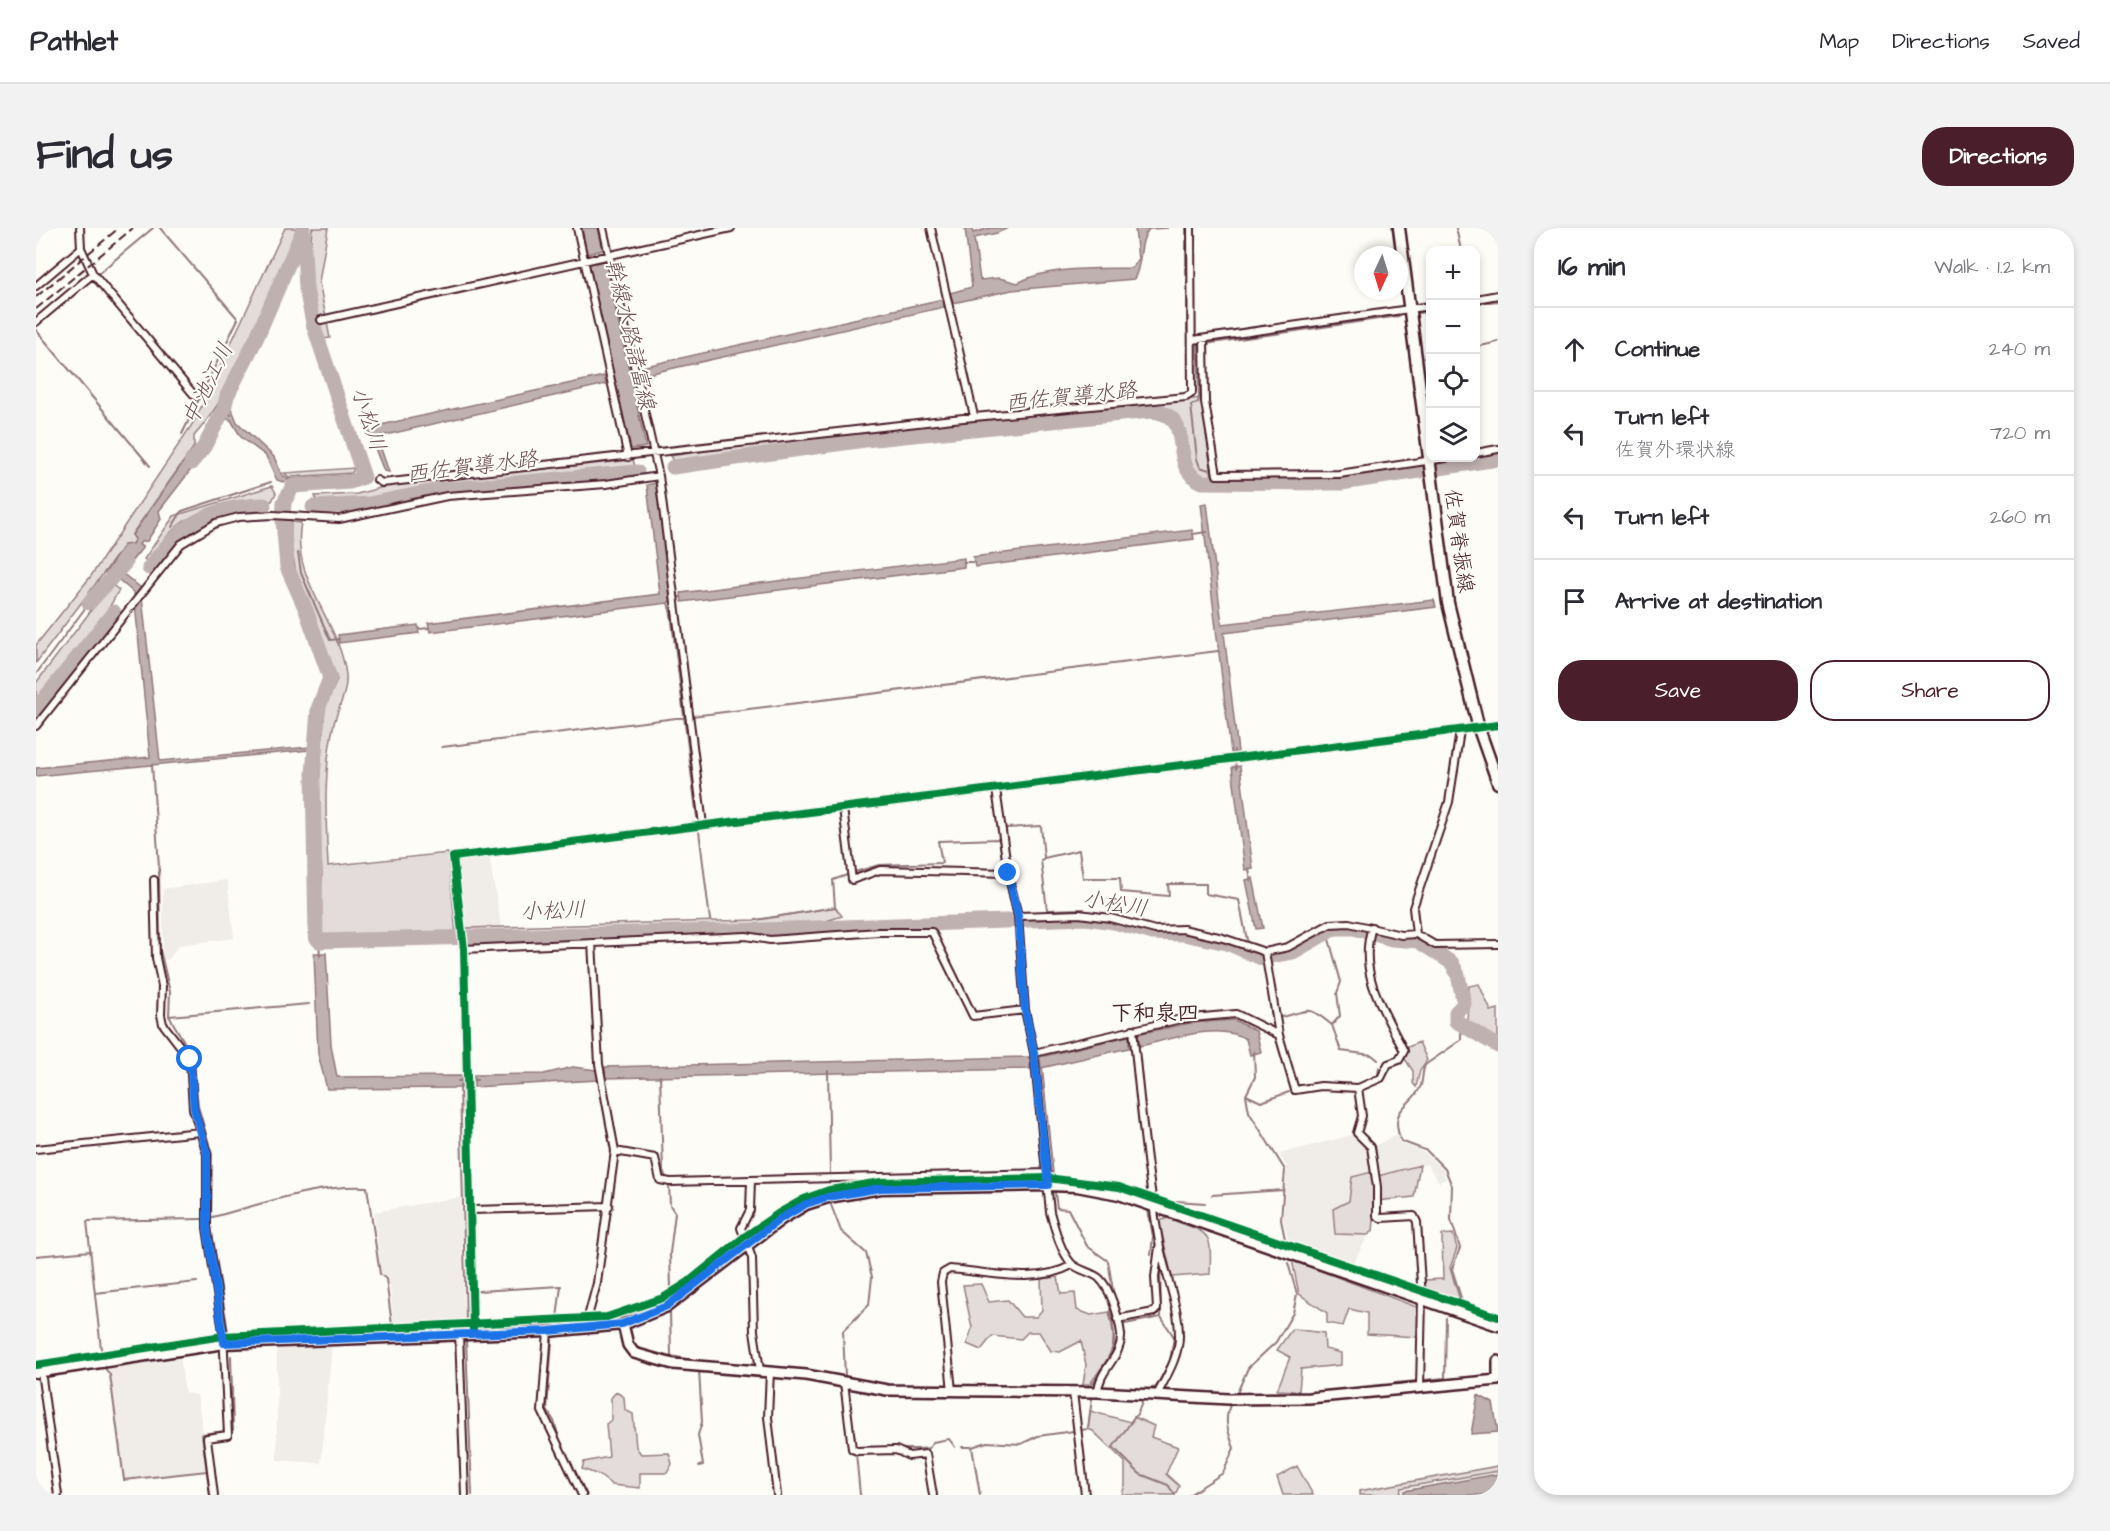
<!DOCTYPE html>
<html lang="en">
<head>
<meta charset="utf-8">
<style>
	:root { --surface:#fff; --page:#f2f2f3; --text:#2b2b33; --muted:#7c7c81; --line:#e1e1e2; --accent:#4a1f2b }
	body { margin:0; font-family:"Architects Daughter","Klee One",sans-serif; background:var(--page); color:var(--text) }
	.controls { position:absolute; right:18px; top:18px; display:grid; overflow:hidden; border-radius:12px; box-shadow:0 3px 9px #0003 }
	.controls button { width:54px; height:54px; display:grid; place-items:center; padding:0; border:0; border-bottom:2px solid var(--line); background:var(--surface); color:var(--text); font:30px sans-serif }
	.compass { position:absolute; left:1318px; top:18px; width:54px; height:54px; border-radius:50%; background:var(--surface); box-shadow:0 3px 9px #0003; rotate:184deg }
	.stop { position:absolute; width:18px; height:18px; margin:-14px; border:4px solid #1a73e8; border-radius:50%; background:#fff }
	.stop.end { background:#1a73e8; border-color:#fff; box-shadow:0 2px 6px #0008 }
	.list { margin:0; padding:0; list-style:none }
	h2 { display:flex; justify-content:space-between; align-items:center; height:78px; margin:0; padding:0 24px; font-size:26px }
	h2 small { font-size:20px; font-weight:400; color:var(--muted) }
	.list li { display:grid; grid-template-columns:39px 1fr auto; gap:18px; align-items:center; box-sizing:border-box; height:84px; padding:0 24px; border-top:2px solid var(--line) }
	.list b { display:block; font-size:22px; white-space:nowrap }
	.list p { margin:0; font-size:20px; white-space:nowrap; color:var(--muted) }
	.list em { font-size:20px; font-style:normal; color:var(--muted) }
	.actions { display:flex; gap:12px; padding:18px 24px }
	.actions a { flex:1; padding:14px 0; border:2px solid var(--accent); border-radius:24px; text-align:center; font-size:21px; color:var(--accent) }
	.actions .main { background:var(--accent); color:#fff }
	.icon { flex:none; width:33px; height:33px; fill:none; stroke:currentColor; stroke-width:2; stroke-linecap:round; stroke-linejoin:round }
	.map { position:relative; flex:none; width:1462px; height:1267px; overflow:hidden; border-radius:24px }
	header { display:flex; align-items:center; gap:36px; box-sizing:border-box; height:84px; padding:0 30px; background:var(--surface); border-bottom:2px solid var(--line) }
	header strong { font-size:28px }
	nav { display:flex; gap:33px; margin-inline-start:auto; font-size:21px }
	.intro { display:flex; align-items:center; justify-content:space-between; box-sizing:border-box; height:144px; padding:0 36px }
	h1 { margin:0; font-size:42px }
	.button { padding:15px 27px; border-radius:24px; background:var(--accent); color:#fff; font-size:21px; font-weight:700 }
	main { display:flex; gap:36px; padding:0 36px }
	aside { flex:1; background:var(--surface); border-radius:24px; box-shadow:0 3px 9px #0003 }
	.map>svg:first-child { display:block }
	.built { fill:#f0ece8 }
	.green { fill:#e3dcda; stroke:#967e82; stroke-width:1.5 }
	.water { fill:#c0b1b1; stroke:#91777b; stroke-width:1.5 }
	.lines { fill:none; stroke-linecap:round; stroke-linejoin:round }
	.stream { stroke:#91777b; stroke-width:2 }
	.river { stroke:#c0b1b1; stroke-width:15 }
	.street-casing { stroke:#4a1f2b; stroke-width:10 }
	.secondary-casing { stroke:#4a1f2b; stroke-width:14 }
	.primary-casing { stroke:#4a1f2b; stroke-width:15 }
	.street { stroke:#fdfcf7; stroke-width:6 }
	.secondary { stroke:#fdfcf7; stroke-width:9 }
	.primary { stroke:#fdfcf7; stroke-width:10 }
	.rail { stroke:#4a1f2b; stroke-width:2; stroke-dasharray:9 4.5; stroke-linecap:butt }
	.cycleway-casing { stroke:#fdfcf7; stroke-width:11 }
	.cycleway { stroke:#00873e; stroke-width:8 }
	.route { stroke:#1a73e8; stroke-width:8 }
	.labels { text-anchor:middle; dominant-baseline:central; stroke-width:4.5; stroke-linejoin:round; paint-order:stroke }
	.street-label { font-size:21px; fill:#4a1f2b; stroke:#fdfcf7 }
	.water-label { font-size:22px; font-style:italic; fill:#73525a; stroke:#fdfcf7 }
	.neighbourhood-label { font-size:22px; font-weight:bold; fill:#4a1f2b; stroke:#fdfcf7 }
</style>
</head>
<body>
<header>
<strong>Pathlet</strong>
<nav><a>Map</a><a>Directions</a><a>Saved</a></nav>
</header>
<div class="intro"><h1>Find us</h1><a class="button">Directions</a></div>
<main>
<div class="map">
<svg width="1462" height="1267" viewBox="0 0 1462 1267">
	<rect width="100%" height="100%" fill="#fdfcf7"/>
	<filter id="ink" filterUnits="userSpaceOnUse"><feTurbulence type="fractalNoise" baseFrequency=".0167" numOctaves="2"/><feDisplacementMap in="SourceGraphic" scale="12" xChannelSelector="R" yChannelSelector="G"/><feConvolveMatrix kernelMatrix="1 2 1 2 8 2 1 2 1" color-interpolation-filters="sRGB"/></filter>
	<g filter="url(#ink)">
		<!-- built -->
		<path class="built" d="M453 627 465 699 430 700 422 632Z
			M191 652 198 710 143 717 133 731 127 732V661Z
			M1320 906 1332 922 1360 906 1364 915 1390 925 1407 942 1410 951 1403 954 1391 936 1342 948 1313 973 1299 1006 1332 1007 1317 1036 1252 1011 1247 992 1251 939 1243 926Z
			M425 969 428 1096 358 1098 353 1050 345 1044 338 984Z
			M296 1116 285 1235 241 1232V1117Z
			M144 1127 149 1165 161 1167 173 1241 88 1252 74 1147 68 1139Z"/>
		<!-- green -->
		<path class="green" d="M249 0H260V4C231 70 206 154 158 208V219L96 306 99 311 96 316 88 318 0 435V417L55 348 159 192Z
			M276 0H292L283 54 294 110 285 111 271 58Z
			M1166 170 1176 250 1163 249C1142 220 1164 198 1127 178L789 212 637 233 634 228 760 210Z
			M597 232 599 238 401 256 321 273 281 274 279 268 321 266 363 255Z
			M318 240 316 245 253 249 248 245Z
			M236 258 240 265 236 273C202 271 160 279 135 304 127 312 119 323 111 333L108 331 138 288Z
			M255 294 265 295C254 351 304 393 310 447 312 465 300 483 297 500 287 545 290 593 292 638L412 625 420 707 289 711 284 707 286 647 282 570 289 480 301 452C280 400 252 350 255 294Z
			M75 356 83 362 69 387 0 472V455Z
			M799 679 806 688 777 697 432 707 430 700 720 692Z
			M1443 756 1455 783 1462 781V811L1431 794 1433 758Z
			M1383 814 1391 832 1384 842 1380 859 1377 855V843L1369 831 1372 819Z
			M1384 937 1378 969 1340 973 1337 1003 1332 1007 1299 1006 1297 981 1313 973 1316 949 1336 944 1342 948Z
			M1132 990C1173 1007 1176 999 1174 1046L1136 1049 1123 993Z
			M1417 1006 1421 1020 1414 1040 1424 1072 1387 1058 1388 1052 1407 1051 1406 1007Z
			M1256 1032 1383 1080 1382 1109 1331 1106V1085L1313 1081 1307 1098 1291 1095V1085L1263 1066Z
			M1022 1049 1025 1066 1039 1065 1041 1082 1055 1087 1073 1084C1083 1122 1075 1125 1054 1156H1047L1050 1137 1045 1113 1024 1124 1015 1123 1003 1104H992L985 1111 956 1108 945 1122 931 1116 936 1100 927 1057 945 1056 953 1074 972 1072 986 1089H1000L1006 1082 1005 1051Z
			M1256 1101 1288 1105 1289 1121 1305 1125V1137L1265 1141 1263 1163 1241 1162 1254 1129 1241 1122Z
			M580 1164 588 1169 589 1182 597 1186 600 1219 605 1226 633 1225 636 1236 631 1245H604V1260L576 1257 563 1247 546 1241 548 1234 573 1229 570 1196 575 1192V1170Z
			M1054 1183 1094 1194 1098 1189 1118 1198 1115 1209 1142 1219 1130 1246 1143 1258 1139 1267H1086L1089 1257V1234L1057 1203 1052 1201Z
			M1261 1238 1277 1267H1247L1241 1249Z
			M1462 1238V1243L1365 1260 1364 1267H1323V1263Z"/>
		<!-- water -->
		<path class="water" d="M546 0H562L567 22 551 26Z
			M929 0H936L937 5 954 0H972L961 5 938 10 944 52 963 50 982 55C1011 38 1063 41 1096 40L1102 32 1099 0H1132L1113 1C1102 14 1107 36 1098 51L976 62 917 75 914 65 936 59Z
			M569 33 610 219 595 221 553 36Z
			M907 71 908 79 607 147 605 139Z
			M568 148 570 156 341 209 353 244 348 243 331 200Z
			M195 179 201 194 238 229 246 247 254 251 247 254 241 252 230 228 205 209 195 192 191 191Z
			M165 217 170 222 123 283 125 291 111 313 105 314 103 317 107 319 86 345 105 360 124 533 273 519V522L0 548V540L114 529 98 365 83 352 78 353 69 345 88 317 96 316 99 311 96 307 158 219 162 221Z
			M620 255 635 372 632 375 394 404 392 395 624 366 611 257Z
			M1171 275 1186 396 1398 372 1400 379 1188 405 1202 524 1195 525 1165 276Z
			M1156 302 1158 311 939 339 937 329Z
			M928 330V339L646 374 645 365Z
			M382 397 383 405 303 415 302 407Z
			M1204 538 1217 641 1209 642 1196 539Z
			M1217 650 1227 700 1220 701 1210 652Z
			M278 725H290L295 817 301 849 425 848 426 860 291 861 282 826Z
			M1198 792 1220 803 1225 824 1214 827 1210 811C1181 794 1136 811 1104 818L1102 806 1154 795Z
			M1093 808V820L1005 840 1004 829Z
			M994 829V841L569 850V839Z
			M537 839 560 842 562 852 438 859V847L508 846Z
			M1442 1167 1457 1175 1462 1204 1435 1206Z
			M1462 1246 1459 1267H1368V1263Z"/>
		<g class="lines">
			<!-- stream -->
			<path class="stream" d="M124 0 202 91 146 206
				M1150 0V6
				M1420 0 1425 22
				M1150 13V47
				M63 45 117 0
				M1151 54V104
				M48 57 55 52
				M908 75 916 70
				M1444 75 1462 73
				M1383 85 1394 83
				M0 102 114 238
				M1440 119 1462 114
				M1389 126H1394
				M188 181 195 187
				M1173 242 1164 239 1161 231 1155 177 1162 175 1163 168 1162 117 1363 88
				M253 251 316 247
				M1166 254V260
				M136 299 146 283 235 254
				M1157 306 1171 304
				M262 325 265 345 294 412 303 411
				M928 334H938
				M635 370 645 369
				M632 375 635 386 661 590
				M383 401 393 400
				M0 446 53 375
				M406 519 1182 423
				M1198 522 1200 541
				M116 537 123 639 124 722 134 764 133 788 157 829 162 878 176 926 175 998 192 1104
				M970 600 1005 598 1008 630 1043 622 1047 650H1084L1085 664 1133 668 1132 656H1170V666L1203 672 1211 712
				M663 603 674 692
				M1007 631 1005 632 1011 682 1048 681
				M1213 641 1215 654
				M819 644 843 637 906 635 902 613 963 611 968 641
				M969 648 977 685
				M720 692 799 679 797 652 811 647
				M1291 704 1305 754 1301 765 1304 788 1296 797 1305 823 1336 827 1342 832
				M283 713 284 728
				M133 788 273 776
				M1246 789C1277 781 1272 778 1296 797
				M1425 796V812L1389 837C1386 844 1387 850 1385 857 1378 879 1351 877 1365 913L1391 923 1409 941 1416 958 1415 992 1424 1020 1416 1041 1426 1073
				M1218 823 1219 849 1210 867 1213 884 1249 942 1245 992 1249 1011
				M1006 840 1017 947
				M792 843 794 945
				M624 848 627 942 633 957 634 977 639 985 634 1025 635 1061
				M1336 851 1342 848 1343 839
				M422 853 441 852
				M424 857 430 1094
				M1263 858 1272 857
				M1210 867 1225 874 1253 864
				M1019 965 1021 980 1032 981 1051 1018 1072 1033 1079 1074
				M1176 967 1247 962
				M1140 973 1169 975
				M795 977 805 1003 830 1025 836 1049 833 1077 807 1103 809 1148
				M1112 982 1117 1008 1115 1027
				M177 989C227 976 279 956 331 959L344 1046 350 1051 356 1097
				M0 1028 55 1023
				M442 1063 525 1058 521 1090
				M59 1065 161 1054
				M634 1083 635 1128 662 1133
				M1089 1096 1125 1089 1124 1033
				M430 1112 436 1267
				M516 1112 511 1182 518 1193 525 1216
				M65 1121 51 993 166 991
				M68 1139 74 1147 88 1252 171 1243
				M1387 1152 1409 1150 1410 1090
				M1057 1155C1078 1123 1083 1121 1074 1082L1076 1078
				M1359 1155 1381 1153
				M1112 1161 1120 1159 1134 1133 1138 1109 1125 1089
				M1201 1165 1212 1140 1240 1114 1257 1085 1261 1066 1252 1035
				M1107 1172 1101 1186 1077 1219 1104 1246 1132 1257 1139 1267
				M814 1184 819 1219C844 1217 869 1224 893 1220L897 1214 913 1211 919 1219
				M1045 1202 1052 1201 1056 1170
				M926 1219H936L944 1267
				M936 1219 951 1214 985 1216 1002 1208 1038 1203
				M820 1225 824 1267
				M534 1235 551 1267
				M663 1238 667 1237 662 1207 666 1194 663 1142
				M174 1267 166 1206 197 1202 195 1128
				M1153 1267 1187 1245 1198 1220C1192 1204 1187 1191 1195 1175"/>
			<!-- river -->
			<path class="river" d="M267 1 270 61 278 99 328 249 314 254 257 258 248 274 247 292 251 339 270 382 294 450 282 481 277 546 280 709 283 713 727 702 1050 690 1078 694 1117 705 1147 706 1191 715 1225 730 1257 724 1299 700H1318L1356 711 1382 713 1416 735 1422 747 1428 776 1420 784V793L1462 818
				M155 235 168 219 188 181 191 168 220 111 265 7
				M637 239 829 212 1114 183C1164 186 1128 237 1166 254L1305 255 1462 231
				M277 279 333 276 403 262 601 244
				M113 340C145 297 174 278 228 277
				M53 375 89 335
				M0 481 78 384"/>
			<!-- street casing -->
			<g class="street-casing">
				<path id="street" d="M44 0 45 20 57 46 159 168
					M541 0 592 229
					M567 0 623 248 667 597
					M895 0 938 188
					M0 58 45 20
					M1440 71 1462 67
					M285 92 695 0
					M0 94 57 46
					M1168 111 1169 174 1181 247 1303 246 1410 230
					M1157 112 1394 78
					M1440 225 1462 221
					M341 252 346 255 917 191 1150 169 1156 165 1155 0
					M0 498 145 316 180 295 203 289 237 287 303 291 411 268 570 256 623 248
					M960 561 972 645 982 688 989 782 998 825 1014 984C1019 1001 1024 1022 1035 1035 1041 1042 1056 1044 1063 1050 1075 1061 1083 1090 1085 1106 1087 1129 1062 1142 1062 1164
					M807 580 816 652 844 642 972 645
					M118 652 120 730 126 758 125 787 127 796 154 831 157 881 171 926V1000L187 1103 192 1207 171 1210 178 1267
					M982 688 1043 686 1074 690 1119 702 1147 701 1187 710 1229 724 1252 719 1294 696 1313 695 1365 707 1380 706 1399 717 1462 716
					M1380 706 1377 680 1413 574 1424 503
					M428 721 710 708 734 712 842 704H896L937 788 989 782
					M1229 724 1243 807 1259 862 1285 858 1322 860 1345 850 1352 836 1363 832 1368 823C1348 783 1321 745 1336 699
					M1097 801C1104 872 1111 944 1123 1014 1128 1045 1143 1075 1143 1108 1143 1129 1130 1149 1121 1167
					M998 825 1145 791 1200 786 1243 807
					M1322 860 1326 888 1321 905 1335 919 1341 959V988L1345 990 1378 988 1381 994 1386 1071 1384 1159
					M0 921 164 904
					M579 923 619 930 624 952 634 954 1011 945
					M715 952 714 982 705 1000 716 1030 718 1103 724 1142
					M436 982 573 978
					M1081 1091 1118 1084 1121 1081 1119 1049 1123 1019
					M549 1100 561 1055 579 923 563 836 556 715
					M512 1103 506 1183 546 1267
					M437 1104 428 721 417 629 1462 497
					M423 1106 429 1267
					M5 1143 22 1267
					M734 1143 732 1189 741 1267
					M808 1154 816 1221 821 1223 860 1222 873 1228 890 1226 897 1267
					M916 1163 905 1054 907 1045 914 1041C953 1044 1001 1057 1036 1037
					M1037 1164 1049 1267"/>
			</g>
			<!-- secondary casing -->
			<g class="secondary-casing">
				<path id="secondary" d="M587 1096 592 1117 598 1125 637 1136 770 1147 851 1162 1062 1164 1193 1171 1273 1170 1462 1152
					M1462 1133V1149"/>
			</g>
			<!-- primary casing -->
			<g class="primary-casing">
				<path id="primary" d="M1363 0 1412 375 1443 501 1462 555
					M0 1144 188 1115 512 1103 587 1096 631 1078 745 991 770 976 792 969 845 960 1012 957 1041 958 1083 966 1462 1097"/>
			</g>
			<!-- street -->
			<use href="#street" class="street"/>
			<!-- secondary -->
			<use href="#secondary" class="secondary"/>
			<!-- primary -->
			<use href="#primary" class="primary"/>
			<!-- rail -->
			<path class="rail" d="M0 69 83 0
				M0 81 97 0"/>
			<!-- cycleway casing -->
			<g class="cycleway-casing">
				<path id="cycleway" d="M437 1104 428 721 417 629 1462 497
					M0 1137 187 1108 571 1089 627 1070 651 1055 708 1009 743 985 768 971 793 962 845 954 1011 950 1083 959 1462 1089"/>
			</g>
			<!-- cycleway -->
			<use href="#cycleway" class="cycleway"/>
		</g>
	</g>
	<g class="lines" filter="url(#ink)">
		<!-- route -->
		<path class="route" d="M154 831 158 881 171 926V1000L188 1115 512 1103 586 1096 631 1078 744 991 770 976 792 969 845 960 1012 957 998 825 989 782 982 688 972 645"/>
	</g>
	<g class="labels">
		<!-- street labels -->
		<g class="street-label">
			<text transform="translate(1423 313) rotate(82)">佐賀脊振線</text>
		</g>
		<!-- water labels -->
		<g class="water-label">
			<text transform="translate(594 106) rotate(77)">幹線水路諸富線</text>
			<text transform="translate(172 156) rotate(-64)">中池江川</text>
			<text transform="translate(1035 169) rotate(-6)">西佐賀導水路</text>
			<text transform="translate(332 191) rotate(72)">小松川</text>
			<text transform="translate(436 239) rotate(-7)">西佐賀導水路</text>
			<text transform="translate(1079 676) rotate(9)">小松川</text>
			<text transform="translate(517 683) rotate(-2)">小松川</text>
		</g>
		<!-- neighbourhood labels -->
		<g class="neighbourhood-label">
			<text x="1119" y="785">下和泉四</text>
		</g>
	</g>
</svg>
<div class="controls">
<button>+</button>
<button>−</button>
<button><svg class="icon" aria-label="locate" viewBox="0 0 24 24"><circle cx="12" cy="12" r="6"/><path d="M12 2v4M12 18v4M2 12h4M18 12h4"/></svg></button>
<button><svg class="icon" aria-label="layers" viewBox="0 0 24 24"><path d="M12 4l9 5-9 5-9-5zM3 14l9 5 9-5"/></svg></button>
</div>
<svg class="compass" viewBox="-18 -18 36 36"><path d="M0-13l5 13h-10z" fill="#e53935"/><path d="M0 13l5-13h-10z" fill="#7c7c81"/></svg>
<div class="stop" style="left:154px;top:831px"></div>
<div class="stop end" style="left:972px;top:645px"></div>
</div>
<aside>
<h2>16 min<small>Walk · 1.2 km</small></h2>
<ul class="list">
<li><svg class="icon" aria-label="ahead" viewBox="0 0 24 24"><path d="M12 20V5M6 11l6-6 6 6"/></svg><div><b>Continue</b></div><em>240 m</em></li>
<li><svg class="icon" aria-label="left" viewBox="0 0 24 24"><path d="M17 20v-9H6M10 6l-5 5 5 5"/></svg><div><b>Turn left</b><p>佐賀外環状線</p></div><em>720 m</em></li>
<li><svg class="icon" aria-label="left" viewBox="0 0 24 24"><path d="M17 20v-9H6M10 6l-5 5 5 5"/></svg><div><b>Turn left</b></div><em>260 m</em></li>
<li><svg class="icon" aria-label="arrive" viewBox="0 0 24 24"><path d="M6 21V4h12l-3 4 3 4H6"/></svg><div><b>Arrive at destination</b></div></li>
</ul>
<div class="actions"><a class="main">Save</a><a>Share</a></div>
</aside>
</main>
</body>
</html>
